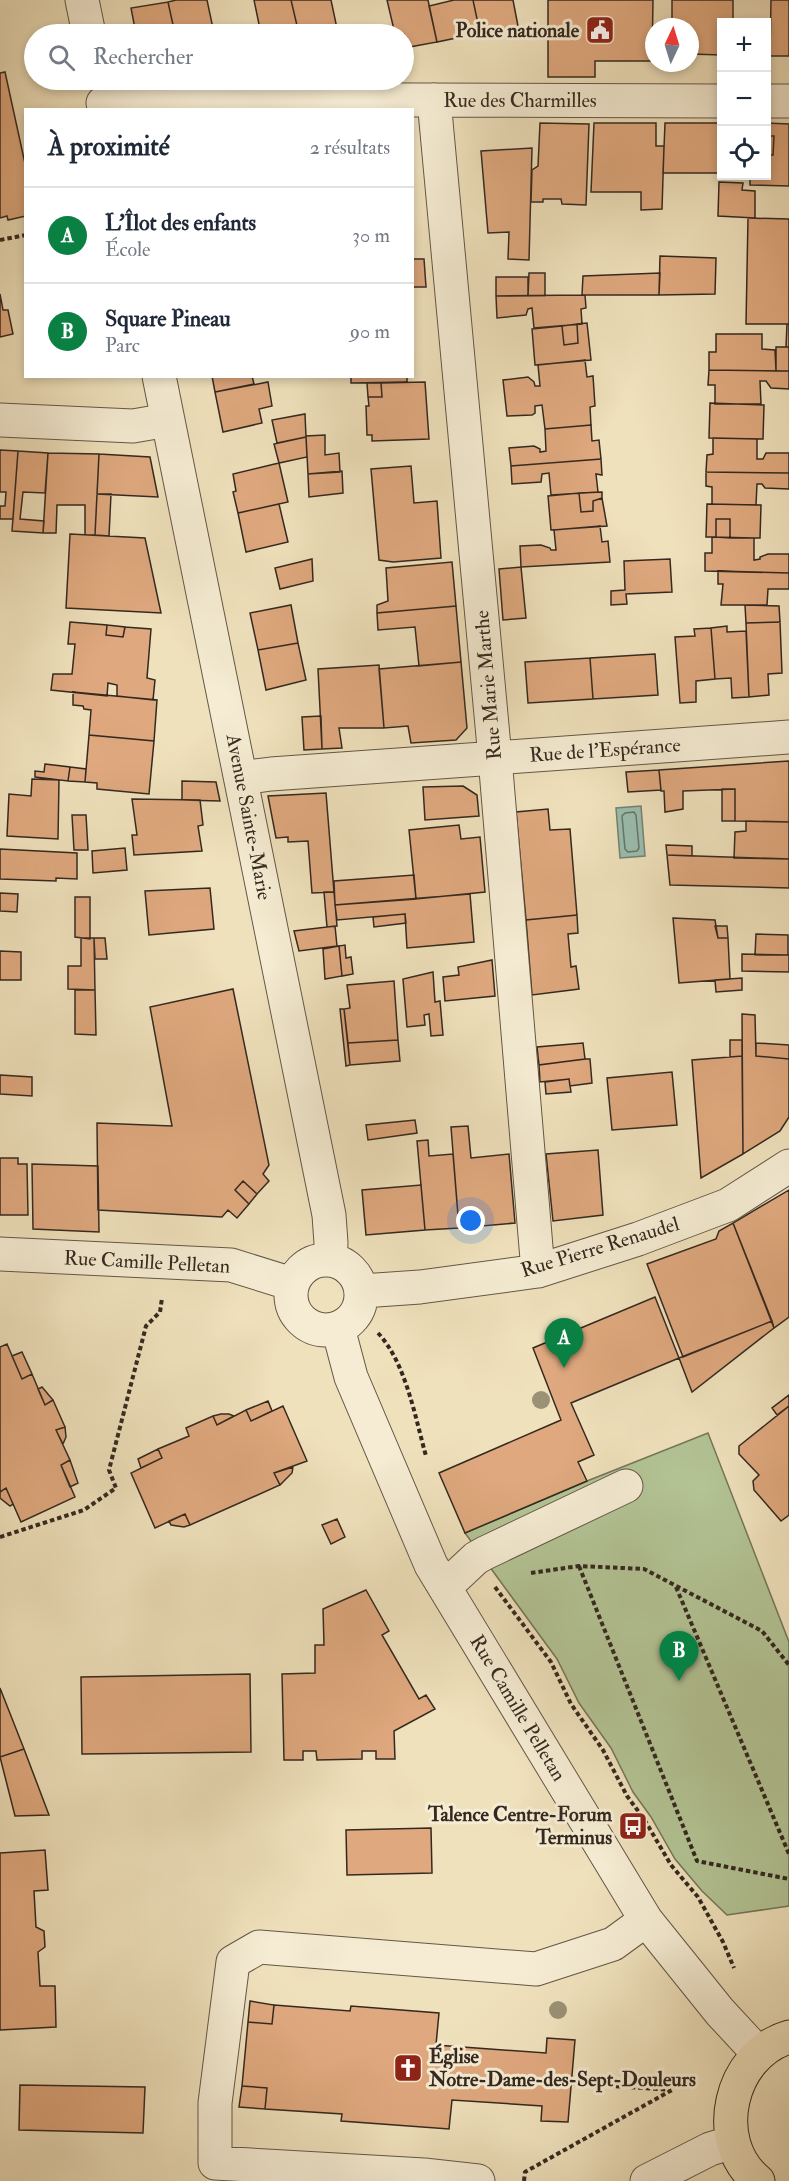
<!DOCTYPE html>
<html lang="fr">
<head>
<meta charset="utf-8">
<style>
	:root { --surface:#fff; --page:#f6f6f7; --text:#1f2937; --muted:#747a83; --line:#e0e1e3; --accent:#0b8043 }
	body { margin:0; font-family:"IM FELL Double Pica",serif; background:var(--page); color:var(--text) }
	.controls { position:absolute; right:18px; top:18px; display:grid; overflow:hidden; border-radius:0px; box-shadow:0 3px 9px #0003 }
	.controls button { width:54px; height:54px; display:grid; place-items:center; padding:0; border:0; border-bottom:2px solid var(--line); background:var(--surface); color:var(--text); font:30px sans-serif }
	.compass { position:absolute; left:645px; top:18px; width:54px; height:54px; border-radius:50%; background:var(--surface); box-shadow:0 3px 9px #0003; rotate:4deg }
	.you { position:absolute; left:471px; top:1221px; width:21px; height:21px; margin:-15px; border:4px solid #fff; border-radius:50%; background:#1a73e8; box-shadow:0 0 0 9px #1a73e833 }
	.badge { display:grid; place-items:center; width:39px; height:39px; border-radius:50%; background:var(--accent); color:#fff; font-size:20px; font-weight:700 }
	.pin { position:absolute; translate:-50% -50px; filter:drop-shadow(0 2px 3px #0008) }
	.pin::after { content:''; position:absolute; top:32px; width:21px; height:18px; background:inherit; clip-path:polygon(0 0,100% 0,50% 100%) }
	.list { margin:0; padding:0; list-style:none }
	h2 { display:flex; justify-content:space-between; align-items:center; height:78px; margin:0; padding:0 24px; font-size:26px }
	h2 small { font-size:20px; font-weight:400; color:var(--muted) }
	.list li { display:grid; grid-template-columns:39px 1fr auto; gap:18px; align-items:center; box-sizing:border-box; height:96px; padding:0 24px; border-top:2px solid var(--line) }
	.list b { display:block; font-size:22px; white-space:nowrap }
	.list p { margin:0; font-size:20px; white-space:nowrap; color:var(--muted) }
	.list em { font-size:20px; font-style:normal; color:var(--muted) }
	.icon { flex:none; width:33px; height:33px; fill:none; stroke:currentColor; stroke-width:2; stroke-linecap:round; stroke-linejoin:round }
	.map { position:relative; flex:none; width:789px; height:2181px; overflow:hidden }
	.search { position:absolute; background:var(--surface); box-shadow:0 3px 9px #0003; left:24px; top:24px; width:390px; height:66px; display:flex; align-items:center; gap:15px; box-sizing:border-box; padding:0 21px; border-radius:33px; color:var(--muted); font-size:22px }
	.panel { position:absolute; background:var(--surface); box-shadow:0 3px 9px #0003; left:24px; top:108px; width:390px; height:270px; border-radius:0px }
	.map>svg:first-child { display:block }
	.green { fill:#b3c495; stroke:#74765a; stroke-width:1.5 }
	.water { fill:#9abeaf; stroke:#718276; stroke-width:1.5 }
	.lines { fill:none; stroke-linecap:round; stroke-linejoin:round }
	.shore { stroke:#677468; stroke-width:1.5 }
	.building { fill:#dfa87e; stroke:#342920; stroke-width:1.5 }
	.minor-casing { stroke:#635747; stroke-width:35 }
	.major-casing { stroke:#342920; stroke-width:35 }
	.path { stroke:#342920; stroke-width:4; stroke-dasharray:4.5 3; stroke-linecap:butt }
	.minor { stroke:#f5ecd3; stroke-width:33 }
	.major { stroke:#efe1bc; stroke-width:33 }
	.tree { fill:#9a9176 }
	.labels { text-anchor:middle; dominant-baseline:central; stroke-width:6; stroke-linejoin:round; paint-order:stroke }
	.poi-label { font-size:20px; font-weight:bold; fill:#342920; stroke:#f5ecd3; text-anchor:end }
	.street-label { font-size:20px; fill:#342920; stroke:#f5ecd3 }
</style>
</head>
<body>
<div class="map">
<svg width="789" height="2181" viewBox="0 0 789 2181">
	<rect width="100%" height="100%" fill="#efe1bc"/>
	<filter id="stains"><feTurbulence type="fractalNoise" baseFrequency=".00333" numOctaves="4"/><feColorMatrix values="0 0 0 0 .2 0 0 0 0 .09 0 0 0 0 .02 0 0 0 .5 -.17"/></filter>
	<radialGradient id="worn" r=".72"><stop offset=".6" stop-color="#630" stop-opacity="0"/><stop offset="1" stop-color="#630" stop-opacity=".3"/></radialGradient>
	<!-- green -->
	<path class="green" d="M708 1433 789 1642V1906L727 1915 702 1891 675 1859 651 1817 633 1792 611 1748 579 1703 557 1659 465 1533 587 1481Z"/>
	<!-- water -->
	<path class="water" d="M641 806 645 856 620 858 616 808Z"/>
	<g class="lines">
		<!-- shore -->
		<path class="shore" d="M634 812 636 815 639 848 637 851 628 852 625 849 622 816 625 813Z"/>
	</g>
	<!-- building -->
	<path class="building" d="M176 0H207L214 33 175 34 168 2Z
		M254 0H291L299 34H261Z
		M291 0H331L338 33 299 34Z
		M387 0H428L437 42 404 48V34H395Z
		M454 0H473L480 33 437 42 429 6Z
		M473 0H513L518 26 480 33Z
		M548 0H653L652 61H595V77H548Z
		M672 0H733V22H722V55L690 54V27H672Z
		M771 0H789V56H770Z
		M168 2 175 34H136L131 8Z
		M5 72 26 168V216L8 220 7 216 0 218V73Z
		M540 123 589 124 586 205 562 204 561 199H543V202H531L532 170 538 166Z
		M594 123H656V146H664L662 209 641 210V192H591Z
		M665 123H721L719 173H663Z
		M766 123 789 124V186L750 185V176H766V155H773L774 136H766Z
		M766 136H774L773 155H766Z
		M532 148 529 260 508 259 509 232 488 233 481 151Z
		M719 182 743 183 742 190 755 191V218L718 216Z
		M748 218 789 219V324H746Z
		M660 256 716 258 715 294 659 295Z
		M412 259H424L426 287H412Z
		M529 273H545V296H528Z
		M660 273 659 295H582L583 276Z
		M496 277H528V296H496Z
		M0 294 3 310H8L13 334 0 337Z
		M585 295 586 308 581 309 582 324 534 328 532 308 528 309 526 315 497 318 496 296Z
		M587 323 591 360 535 365 532 329 562 326 564 345 578 343 577 324Z
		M577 324 578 343 564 345 562 326Z
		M787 324H789V347H786Z
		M716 334H762V349L775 350 776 371 709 370V352H716Z
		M776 347H789V371H776Z
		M585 360 587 377 593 376 595 406 590 407 591 425 545 429 542 405 535 406V413L532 415 507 416 503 380 528 377 534 382 535 386H540L538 365Z
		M709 370 789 371V389L771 388 766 381H760L761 404H715V385H708Z
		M212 376H252L254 384 215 392Z
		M351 376H407V382L351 383Z
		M268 382 272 406 259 409 262 423 223 432 215 392Z
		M425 382 429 439 372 441V435H367L366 406H369L368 397H382L381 383Z
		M367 383H381L382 397H368Z
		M710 403 764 405 763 439 709 438Z
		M305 414 306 437 277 443 272 420Z
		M591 425 592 441 599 440 601 459 511 466 509 448 534 446 540 449V452L546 451 545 429Z
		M325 435V455L339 453 340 472 308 474 306 436Z
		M306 437 307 457 279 463 274 444Z
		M713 438 757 439V459H763L766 453H789V473L706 472 707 455 713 454Z
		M0 450 18 451 13 519H0V506H5L6 492H0Z
		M18 451 48 453 45 493 23 492 20 519 44 521 43 533 12 531Z
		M48 453 99 454 95 535H85V505H57L56 533H43Z
		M99 454 150 457 158 497 97 494Z
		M601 459 602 475 596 474 598 492 551 495 549 473 542 474 541 482 512 484 511 466Z
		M279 463 288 502 238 513 233 492 236 491 233 474Z
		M411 466 414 503 437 501 441 558 393 562 379 560 371 469Z
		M342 471 343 493 309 497 308 474Z
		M706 472 789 473V489L765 488 762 484H757L756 505 712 504V487L706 486Z
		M602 492V498L593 501V511L581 512 579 493Z
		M579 493 581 512 593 511V501L602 498 607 526 551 530 548 496Z
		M97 494H111L109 536 95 535Z
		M279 504 288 542 246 552 238 513Z
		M707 504 761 505 760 538H730V519H716V537H706Z
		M716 519H730V538L716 537Z
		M600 526 602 542 608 541 610 562 521 567 520 546 541 545 550 548 551 550H556L554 530Z
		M70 534 145 538 161 613 66 608Z
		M712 537 754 538V560L760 559V557L768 554H789V573L705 571V553H712Z
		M312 559 313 581 280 589 275 568Z
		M670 559 672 592 626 594 627 604 611 605V591L625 590 624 561Z
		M452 562 456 606 377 613V605L388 601 386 568Z
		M521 567 526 618 503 620 499 569Z
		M718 571 789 573V589H768L767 605H721L723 584H718Z
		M291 605 298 643 258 650 250 613Z
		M745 605 779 606 780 622 746 623Z
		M456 606 461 662 419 666 415 627 378 630 377 613Z
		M70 622 107 625 106 635 123 637 125 627 151 629 147 678 155 680 153 700 117 696V685L108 683 107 696 51 690 53 674H72L75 644H68Z
		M780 622 782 673 768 674 769 695 749 697 746 623Z
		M107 625 125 627 123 637 106 635Z
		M727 626V632L746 631 749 697 732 698 731 678 715 679 711 628Z
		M711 628 715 679 696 681V702L680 703 675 637 695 636 694 629Z
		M298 643 306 680 266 690 258 650Z
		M655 654 658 695 593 699 590 658Z
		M590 658 593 699 528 703 525 662Z
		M461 662 467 728 456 740 411 743 408 726 384 728 379 669Z
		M379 665 384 728H339L342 748 322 749 318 669Z
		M73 692 157 700 154 741 89 735 91 710 84 709 83 706 73 705Z
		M321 716 322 749 304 750 302 717Z
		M89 735 154 741 149 794 97 789V783L85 782Z
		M789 761V822L735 821V789L683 791V809L665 812 664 791H661L659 770Z
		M45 764 70 767 68 781 35 777V771L44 772Z
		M70 767 86 769 85 782 68 781Z
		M659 770 661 790 628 792 626 772Z
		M32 779 59 780 58 839 7 836 9 794 31 796Z
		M182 781 216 782 220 801 182 800Z
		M463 786 477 795 479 816 425 820 423 787Z
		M722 789H735V821H722Z
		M326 793 334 892 312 893 308 841 288 842V837L276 838 268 796Z
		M132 799 200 800 203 825 198 826 202 851 134 855 132 835H137Z
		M548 809 550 830 570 829 577 915 526 920 516 812Z
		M72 815H86L88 850H74Z
		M746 821 789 822V859L734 858 735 832 746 831Z
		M459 825 461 839 480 837 485 892 416 899 409 830Z
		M666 845 692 846V856L667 855Z
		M125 848 127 870 93 873 92 851Z
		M0 849 77 853V879L56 878V881L0 879Z
		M667 855 789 859V888L670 885Z
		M414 875 416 899 335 905 334 881Z
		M210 888 214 929 149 935 145 891Z
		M324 892H334L337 926 327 927Z
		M0 893 18 894 17 912 0 911Z
		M470 894 474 942 407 948 405 914 337 920 335 905Z
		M75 897H90V939L75 937Z
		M405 914 406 923 374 927 373 917Z
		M577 915 578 933 568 934 571 967 576 966 579 989 532 995 526 920Z
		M673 918 715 920 718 938H728L730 979 679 983Z
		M335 926 337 946 299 951 294 931Z
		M715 926H727L728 938H718Z
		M756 934 788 935V955H755Z
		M81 938H94L95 990 68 989V966H81Z
		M94 938H105L107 959H95Z
		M345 945 346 958 351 957 353 974 342 976 339 946Z
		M339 946 342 976 325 979 323 949Z
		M0 951 21 952V980H0Z
		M742 954 789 955V972L742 971Z
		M492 960 495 996 445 1001 443 977 459 975 458 967Z
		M433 972 435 1002 440 1001 443 1035 431 1036 429 1014 424 1015 425 1025 407 1027 403 979Z
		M742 978V990L716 992 715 980Z
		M394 981 398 1040 348 1043 344 1009 350 1008 347 985Z
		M233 989 269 1165 263 1174 269 1181 257 1194 243 1181 235 1190 249 1204 237 1218 228 1210 222 1217 98 1210 97 1123 172 1126 150 1007Z
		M75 990H95L96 1035 75 1034Z
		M340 1009H344L350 1065 346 1066Z
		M742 1014 755 1015 756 1056 789 1059V1117L780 1131 743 1154Z
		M398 1040 400 1061 350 1065 348 1043Z
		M730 1040H742V1056L730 1057Z
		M583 1043 585 1059 539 1065 537 1047Z
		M756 1043 789 1045V1059L756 1056Z
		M742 1056 743 1154 701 1178 692 1060Z
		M585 1059H590L592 1083 570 1086 569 1079 540 1082 539 1065Z
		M672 1072 677 1125 612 1130 607 1078Z
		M0 1075 32 1077V1096L0 1094Z
		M569 1079 571 1092 546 1094 545 1082Z
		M415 1120 417 1133 368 1140 366 1125Z
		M468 1126 471 1158 509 1154 515 1223 459 1228 451 1127Z
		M428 1140 429 1156 453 1154 459 1228 425 1230 417 1141Z
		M598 1150 603 1215 553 1221 546 1154Z
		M0 1158H18V1164H27L28 1215H0Z
		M32 1164 98 1166 99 1232 33 1229Z
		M243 1181 257 1194 249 1204 235 1190Z
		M421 1185 425 1230 366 1235 362 1190Z
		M789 1190V1317L774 1328 733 1223Z
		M733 1223 772 1321 683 1357 647 1264 716 1239 719 1231Z
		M655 1297 679 1358 571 1403 594 1455 578 1462 587 1481 465 1533 439 1473 561 1420 533 1348Z
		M772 1321 774 1328 692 1392 679 1358Z
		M7 1344 22 1379 32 1374 45 1405 53 1400 65 1427 56 1430 70 1460 61 1465 75 1497 21 1522 6 1488 0 1492V1347Z
		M22 1352 32 1374 22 1379 12 1356Z
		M42 1387 53 1400 45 1405 38 1389Z
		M789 1395V1406L777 1415 772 1408Z
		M268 1401 272 1411 251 1421 246 1410Z
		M283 1406 307 1461 274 1473 280 1485 190 1525 185 1514 155 1528 131 1473 162 1458 158 1449 189 1436 186 1428 213 1416 217 1425 246 1410 251 1421Z
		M789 1406V1515L781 1521 754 1490 753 1481 759 1475 739 1454V1446Z
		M221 1414H229L234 1416 217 1425 213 1416Z
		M65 1427 66 1437 63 1444 56 1430Z
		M158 1449 162 1458 141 1468 138 1459Z
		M70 1460 78 1483 70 1487 61 1465Z
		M293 1467 292 1473 280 1485 274 1473Z
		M6 1488 13 1504 10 1506 0 1498V1492Z
		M185 1514 190 1525 184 1527 171 1525 169 1521Z
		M337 1519 345 1537 331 1544 322 1525Z
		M366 1590 389 1631 382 1635 419 1699 426 1695 435 1709 394 1731 395 1759H376V1751H362V1759L317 1760 316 1751H303V1760H284L282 1674 315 1673V1645H324L323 1609Z
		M250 1674 251 1752 82 1754 81 1677Z
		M0 1688 24 1749 0 1757Z
		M24 1749 49 1815 15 1816 0 1757Z
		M431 1828 432 1873 347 1875 346 1830Z
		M45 1850 48 1890 34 1891 36 1927 44 1931 45 1947 38 1952 40 1986H55L56 2027 0 2030V1853Z
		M250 2001 274 2005 272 2024 248 2022Z
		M274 2005 350 2011 351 2006 439 2013 436 2045 546 2053 547 2038 575 2040 568 2122 541 2121 542 2106 452 2100 449 2129 341 2121 342 2114 265 2109 267 2088 242 2086 248 2022 272 2024Z
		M20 2085 145 2087 143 2133 19 2130Z
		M242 2086 267 2088 265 2109 239 2107Z"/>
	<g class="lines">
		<!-- minor casing -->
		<g class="minor-casing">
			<path id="minor" d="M82 0 89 34
				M434 100 495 758 538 1271
				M766 101H789
				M103 103 133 99 722 101
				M159 376 329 1215 331 1243 330 1259
				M0 420 133 426 168 420
				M241 778 271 774 789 737
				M0 1254 231 1265 292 1284
				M291 1295a35 35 0 1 1 70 0a35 35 0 1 1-70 0Z
				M362 1291 420 1287 538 1271 638 1239 728 1205 789 1166
				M338 1328 351 1377 431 1565 646 1920 720 2012 759 2054
				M445 1587 476 1558 485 1553 626 1486
				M478 2181 424 2175 215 2163V2103L233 1962 259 1947 536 1969 613 1944 646 1920
				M647 2181 710 2149 733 2142"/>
		</g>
		<!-- major casing -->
		<g class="major-casing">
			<path id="major" d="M758 2181C709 2141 730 2054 789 2037"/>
		</g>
		<!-- path -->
		<path class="path" d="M0 240 26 235
			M378 1333C406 1363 415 1417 426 1456
			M0 1537 84 1510 116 1488 109 1470 146 1326 160 1312 162 1298
			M579 1566 697 1861 789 1879
			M531 1573 579 1566 644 1569 762 1631 789 1665
			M495 1587 551 1662 571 1704 603 1750 627 1796 644 1819 671 1865 698 1897 723 1942 734 1968
			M676 1587 789 1854
			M571 2083 671 2090
			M524 2181 525 2172 672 2090"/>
		<!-- minor -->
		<use href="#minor" class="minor"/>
		<!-- major -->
		<use href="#major" class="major"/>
	</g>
	<!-- trees -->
	<g class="tree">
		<circle cx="541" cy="1400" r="9"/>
		<circle cx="558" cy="2010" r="9"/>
	</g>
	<!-- icons -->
	<defs>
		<g id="civic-square" transform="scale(1.5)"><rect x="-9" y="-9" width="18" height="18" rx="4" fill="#8f2418" stroke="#f5ecd3"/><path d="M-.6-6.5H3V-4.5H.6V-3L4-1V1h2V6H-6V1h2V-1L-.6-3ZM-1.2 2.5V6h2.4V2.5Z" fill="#fff"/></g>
		<g id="bus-square" transform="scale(1.5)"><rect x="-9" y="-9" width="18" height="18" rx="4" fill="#8f2418" stroke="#f5ecd3"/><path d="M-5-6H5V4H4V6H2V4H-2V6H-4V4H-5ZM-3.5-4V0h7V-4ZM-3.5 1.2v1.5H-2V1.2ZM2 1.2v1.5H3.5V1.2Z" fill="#fff"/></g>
		<g id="church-square" transform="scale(1.5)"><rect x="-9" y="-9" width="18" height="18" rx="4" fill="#8f2418" stroke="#f5ecd3"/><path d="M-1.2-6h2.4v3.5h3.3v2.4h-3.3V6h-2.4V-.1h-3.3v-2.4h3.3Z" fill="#fff"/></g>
	</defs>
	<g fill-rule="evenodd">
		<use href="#civic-square" x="600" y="30"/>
		<use href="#bus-square" x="633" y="1826"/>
		<use href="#church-square" x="408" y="2068"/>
	</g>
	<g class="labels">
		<!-- poi labels -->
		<g class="poi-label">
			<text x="579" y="30">Police nationale</text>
			<text x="612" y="1814">Talence Centre-Forum<tspan x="612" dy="23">Terminus</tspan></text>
			<text x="429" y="2056" text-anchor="start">Église<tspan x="429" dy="23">Notre-Dame-des-Sept-Douleurs</tspan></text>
		</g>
		<!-- street labels -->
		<g class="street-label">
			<text x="520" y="100">Rue des Charmilles</text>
			<text transform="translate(488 685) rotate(-95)">Rue Marie Marthe</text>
			<text transform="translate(605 750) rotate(-4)">Rue de l'Espérance</text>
			<text transform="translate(249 817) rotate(79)">Avenue Sainte-Marie</text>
			<text transform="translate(600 1247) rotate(-17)">Rue Pierre Renaudel</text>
			<text transform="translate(147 1262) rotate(3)">Rue Camille Pelletan</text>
			<text transform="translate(518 1708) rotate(59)">Rue Camille Pelletan</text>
		</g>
	</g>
	<rect width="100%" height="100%" filter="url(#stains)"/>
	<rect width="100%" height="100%" fill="url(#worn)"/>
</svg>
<div class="controls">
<button>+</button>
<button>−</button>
<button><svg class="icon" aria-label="locate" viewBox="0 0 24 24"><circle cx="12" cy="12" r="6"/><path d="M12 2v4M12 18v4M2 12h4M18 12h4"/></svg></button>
</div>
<svg class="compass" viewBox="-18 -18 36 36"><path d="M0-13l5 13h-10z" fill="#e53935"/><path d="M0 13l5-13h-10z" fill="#747a83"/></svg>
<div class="you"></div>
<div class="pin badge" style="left:564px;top:1368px">A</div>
<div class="pin badge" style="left:679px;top:1681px">B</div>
<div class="search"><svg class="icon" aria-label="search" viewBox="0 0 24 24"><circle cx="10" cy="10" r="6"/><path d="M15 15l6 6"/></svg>Rechercher</div>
<section class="panel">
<h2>À proximité<small>2 résultats</small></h2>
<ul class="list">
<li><span class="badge">A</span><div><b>L'Îlot des enfants</b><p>École</p></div><em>30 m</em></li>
<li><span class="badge">B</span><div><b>Square Pineau</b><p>Parc</p></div><em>90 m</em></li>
</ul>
</section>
</div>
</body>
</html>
